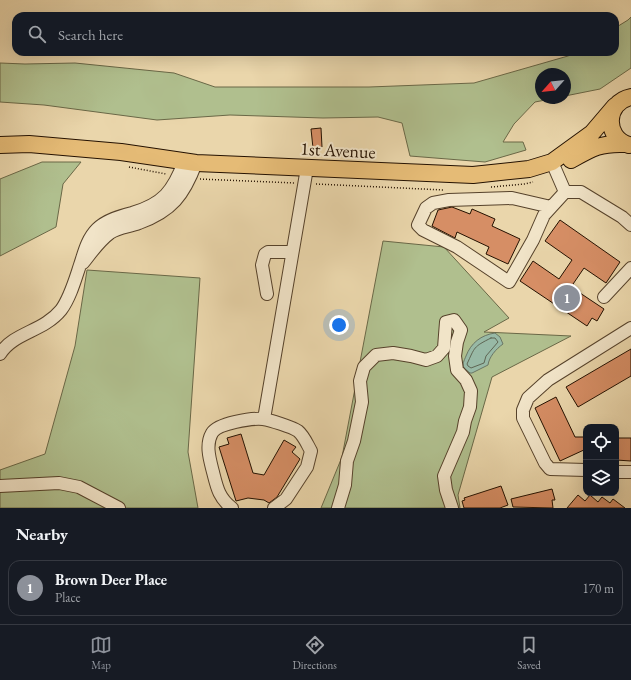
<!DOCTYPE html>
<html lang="en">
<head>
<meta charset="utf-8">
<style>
	:root { --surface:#171b24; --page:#242831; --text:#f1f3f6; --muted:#9ea1a6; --line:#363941; --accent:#8c9099 }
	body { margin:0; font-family:"EB Garamond",serif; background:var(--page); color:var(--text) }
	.controls { position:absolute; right:12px; bottom:12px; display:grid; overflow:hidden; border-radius:8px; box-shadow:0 4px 16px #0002 }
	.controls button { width:36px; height:36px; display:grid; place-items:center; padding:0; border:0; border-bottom:1px solid var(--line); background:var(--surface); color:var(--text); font:20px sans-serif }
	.compass { position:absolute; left:535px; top:68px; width:36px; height:36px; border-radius:50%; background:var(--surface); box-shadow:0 4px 16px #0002; rotate:243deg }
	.you { position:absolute; left:339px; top:325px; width:14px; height:14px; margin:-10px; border:3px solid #fff; border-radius:50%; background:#1a73e8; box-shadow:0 0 0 6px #1a73e833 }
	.badge { display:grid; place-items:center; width:26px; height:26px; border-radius:50%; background:var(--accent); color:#fff; font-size:13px; font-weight:700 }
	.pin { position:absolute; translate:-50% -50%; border:2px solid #fff; box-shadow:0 1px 4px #0006 }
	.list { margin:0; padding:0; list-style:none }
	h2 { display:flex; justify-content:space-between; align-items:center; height:52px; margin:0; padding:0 16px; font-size:17px }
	h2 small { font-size:13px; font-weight:400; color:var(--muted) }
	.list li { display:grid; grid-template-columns:26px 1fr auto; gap:12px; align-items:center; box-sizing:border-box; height:56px; margin:0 8px 8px; padding:0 8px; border:1px solid var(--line); border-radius:12px }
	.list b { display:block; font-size:15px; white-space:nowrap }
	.list p { margin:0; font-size:13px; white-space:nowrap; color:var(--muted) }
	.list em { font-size:13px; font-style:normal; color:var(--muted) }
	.icon { flex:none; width:22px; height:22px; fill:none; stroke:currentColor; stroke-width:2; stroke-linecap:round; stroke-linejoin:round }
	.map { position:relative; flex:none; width:631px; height:508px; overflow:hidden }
	.search { position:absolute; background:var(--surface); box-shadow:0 4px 16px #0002; left:12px; right:12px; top:12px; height:44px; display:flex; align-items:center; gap:10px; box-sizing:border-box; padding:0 14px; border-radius:12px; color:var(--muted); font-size:15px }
	.sheet { height:116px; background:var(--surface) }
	nav { display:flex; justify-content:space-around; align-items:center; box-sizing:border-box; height:56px; border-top:1px solid var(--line); background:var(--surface); font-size:11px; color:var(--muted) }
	nav a { display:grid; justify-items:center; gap:2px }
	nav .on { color:var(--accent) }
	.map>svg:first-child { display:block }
	.green { fill:#b0bf8e; stroke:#6a6847 }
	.water { fill:#98b9a6; stroke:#6a7664 }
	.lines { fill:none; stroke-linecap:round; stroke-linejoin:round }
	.shore { stroke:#5e6553; stroke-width:1 }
	.building { fill:#d68e65; stroke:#241100 }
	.minor-casing { stroke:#56422b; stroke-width:14 }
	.major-casing { stroke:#241100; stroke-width:18 }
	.path { stroke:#241100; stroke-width:1.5; stroke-dasharray:1 2; stroke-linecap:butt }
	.minor { stroke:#f1e4c8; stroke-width:12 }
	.major { stroke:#e5bb76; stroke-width:16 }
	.labels { text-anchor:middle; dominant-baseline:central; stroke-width:4; stroke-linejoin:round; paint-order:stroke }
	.street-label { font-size:18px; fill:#241100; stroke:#f1e4c8 }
</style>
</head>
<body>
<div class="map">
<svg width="631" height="508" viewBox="0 0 631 508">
	<rect width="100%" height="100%" fill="#ead6ab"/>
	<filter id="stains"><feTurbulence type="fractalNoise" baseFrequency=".005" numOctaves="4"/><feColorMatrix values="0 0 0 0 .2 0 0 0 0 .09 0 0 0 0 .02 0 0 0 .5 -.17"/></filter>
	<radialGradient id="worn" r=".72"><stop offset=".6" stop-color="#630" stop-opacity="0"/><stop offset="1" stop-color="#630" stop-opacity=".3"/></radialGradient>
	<!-- green -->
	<path class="green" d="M631 17V68L600 89 565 96V74H541V98H556L535 102 514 124 503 142H523L526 150 485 162 410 156 402 123 378 117 323 118 230 115 157 120 44 105 0 102V63L25 64 75 63 174 73 215 87H369L474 83 568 56 576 52H615V28L628 20Z
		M42 162H81L63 184 56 227 0 256V179Z
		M383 241 444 247 509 318 484 332 571 336 492 377 458 495 460 508H321L342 457Z
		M87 270 200 278 188 452 198 508H0V470L45 454 75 346Z"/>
	<!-- water -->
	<path class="water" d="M495 333 500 337 503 344C496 349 489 357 488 365L472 373H470L464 368C462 364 464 361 466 356 471 343 481 335 495 333Z"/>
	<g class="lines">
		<!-- shore -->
		<path class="shore" d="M491 338H495L498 342 486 356 484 363 471 368 468 366 467 364C475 347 473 347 491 338Z"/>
	</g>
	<!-- building -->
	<path class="building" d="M321 128 322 147 313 148 311 129Z
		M452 207 470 214 472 209 495 219 492 226 520 239 508 264 486 254 489 247 457 232 455 238 432 226 438 210Z
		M560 220 620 262 606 283 584 268 571 287 604 309 597 321 592 318 587 326 520 281 533 261 559 279 572 260 545 241Z
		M631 349V376L578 407 566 387Z
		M556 397 575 437H586V449L560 461 535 408Z
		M241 434 253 473 264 475 284 440 296 447 292 452 300 459 277 497 269 503 264 500 248 498 236 501 219 447 229 444 227 438Z
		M616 438H631V461L616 460Z
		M501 486 508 505 500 508H464L462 501 465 500 464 498Z
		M552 489 555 500H552L553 508 513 507 511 499Z
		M578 495 585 501 590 495 598 502 602 497 610 503 613 499 625 508H567Z"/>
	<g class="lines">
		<!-- minor casing -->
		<g class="minor-casing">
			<path id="minor" d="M552 162 565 192
				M551 207 512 198 449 200 433 203 426 208 418 225 423 230 457 247 509 282 533 240 544 215 565 192H581L622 217 631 225
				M83 263C91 253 99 241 110 233 119 227 129 227 139 223 172 211 184 195 196 163
				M267 294 262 265 265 254 268 252H292
				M604 297 631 268
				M0 354C14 332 43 332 61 310 70 298 75 280 80 265 84 253 87 239 97 229 106 220 120 216 132 213 163 204 173 191 184 162
				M264 419 307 168
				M586 470 550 469 545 463 523 418V410L528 398 548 380 631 328
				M616 472H631
				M0 486 59 483 79 487 119 508
				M232 508C219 498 217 488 213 472 210 460 205 445 212 433 218 423 252 418 263 419 270 420 292 427 298 431 304 436 307 444 311 451L307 467 286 499 274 508
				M338 508 345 485 347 461 354 441 362 402 360 381 364 367 376 355 393 353 411 356 426 360 437 356 444 348 446 322 454 320 461 330 457 342 455 356 457 370 466 380 471 391 470 407 465 421 463 432 444 476 446 490 452 508"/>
		</g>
		<!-- major casing -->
		<g class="major-casing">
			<path id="major" d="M0 145 29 144 121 152 196 163 473 175 529 169 552 162 592 133 615 106
				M629 145C604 138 605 102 631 97
				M571 160C592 148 600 143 625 144"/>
		</g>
		<!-- path -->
		<path class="path" d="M129 167 166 174
			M200 179 294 183
			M316 184 444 190
			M491 187 525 184 533 182"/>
		<!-- minor -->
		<use href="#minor" class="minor"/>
		<!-- major -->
		<use href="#major" class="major"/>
	</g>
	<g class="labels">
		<!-- street labels -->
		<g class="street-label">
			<text transform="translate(338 150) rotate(3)">1st Avenue</text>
		</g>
	</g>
	<rect width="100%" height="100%" filter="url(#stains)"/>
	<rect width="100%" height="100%" fill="url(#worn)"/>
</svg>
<div class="controls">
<button><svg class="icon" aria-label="locate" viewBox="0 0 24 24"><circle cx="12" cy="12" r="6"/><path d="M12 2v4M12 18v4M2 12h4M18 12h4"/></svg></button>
<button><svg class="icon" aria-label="layers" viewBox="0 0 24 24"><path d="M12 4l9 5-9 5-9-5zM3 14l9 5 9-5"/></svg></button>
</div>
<svg class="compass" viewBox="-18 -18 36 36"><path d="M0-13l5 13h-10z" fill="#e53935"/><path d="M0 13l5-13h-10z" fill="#9ea1a6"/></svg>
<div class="you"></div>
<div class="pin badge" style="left:567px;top:298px">1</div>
<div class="search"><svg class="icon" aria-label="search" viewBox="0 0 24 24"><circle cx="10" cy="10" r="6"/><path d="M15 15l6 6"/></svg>Search here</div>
</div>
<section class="sheet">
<h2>Nearby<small></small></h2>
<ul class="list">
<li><span class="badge">1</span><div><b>Brown Deer Place</b><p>Place</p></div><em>170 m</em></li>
</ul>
</section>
<nav>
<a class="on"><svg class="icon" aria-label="map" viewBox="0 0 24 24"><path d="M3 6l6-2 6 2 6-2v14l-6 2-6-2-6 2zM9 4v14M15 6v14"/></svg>Map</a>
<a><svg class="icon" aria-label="directions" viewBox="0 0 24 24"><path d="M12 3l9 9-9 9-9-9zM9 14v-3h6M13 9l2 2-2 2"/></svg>Directions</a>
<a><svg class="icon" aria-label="saved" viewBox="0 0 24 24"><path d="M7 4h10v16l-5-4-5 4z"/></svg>Saved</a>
</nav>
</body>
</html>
